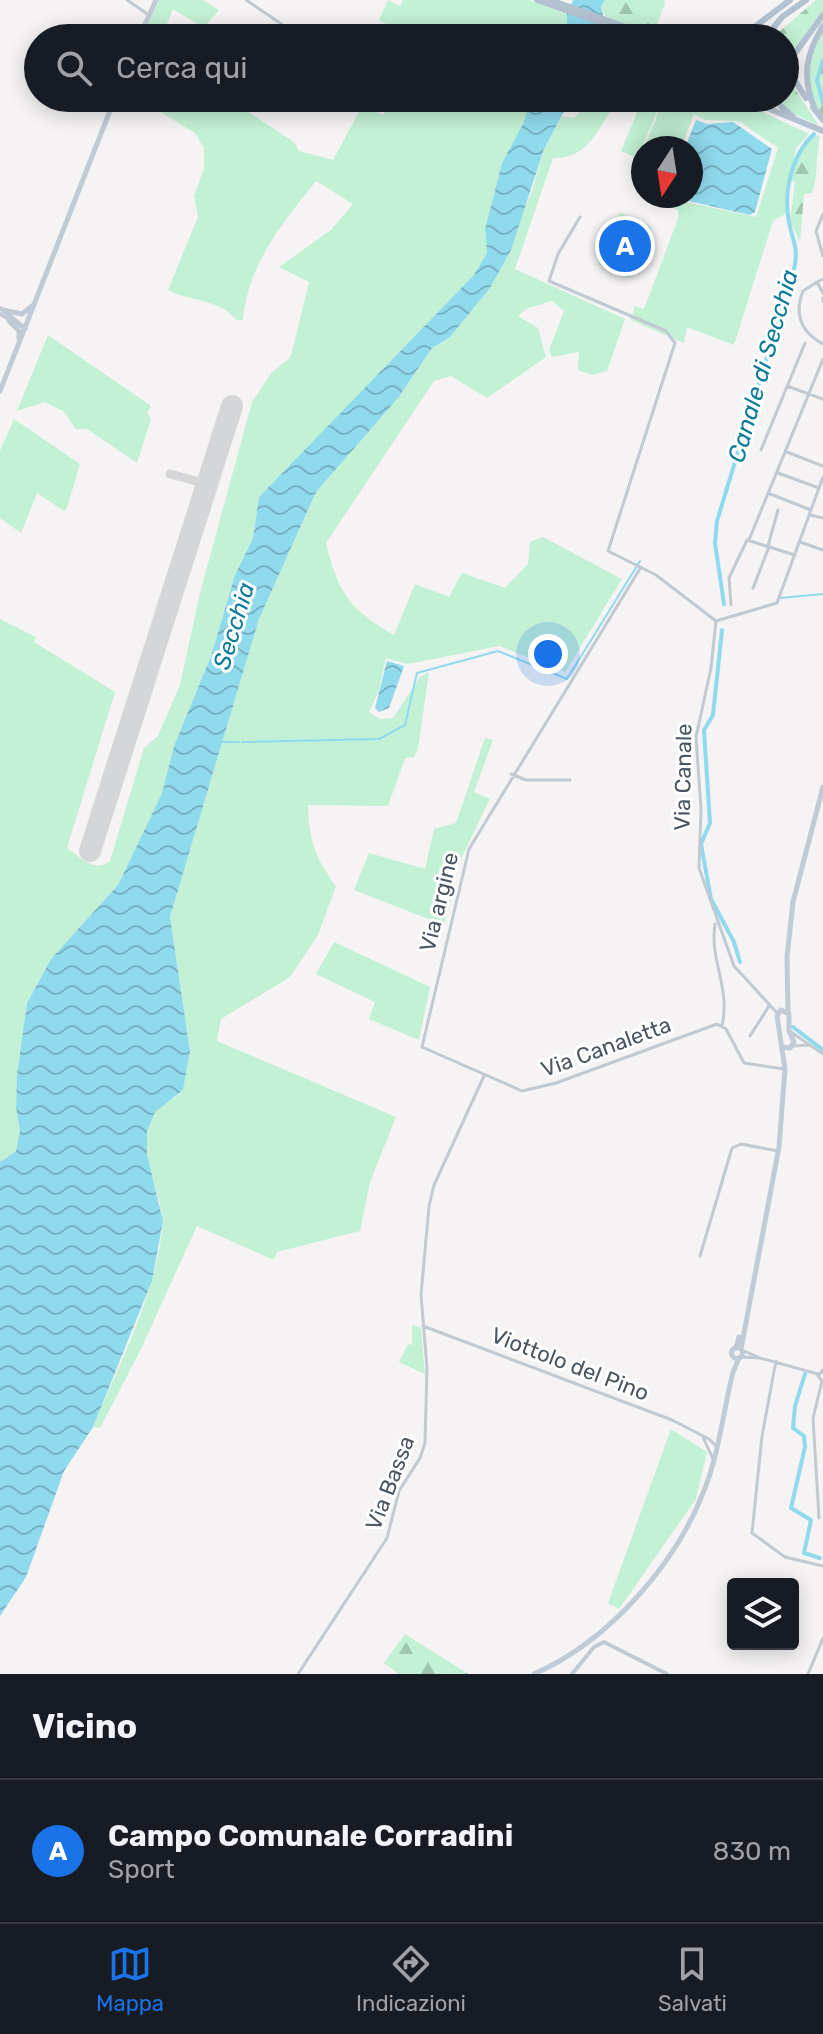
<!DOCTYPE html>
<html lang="it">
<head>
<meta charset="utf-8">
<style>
	:root { --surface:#171b24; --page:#242831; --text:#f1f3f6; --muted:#9ea1a6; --line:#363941; --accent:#1a73e8 }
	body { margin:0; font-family:Rubik,sans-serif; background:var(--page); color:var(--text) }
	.controls { position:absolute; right:24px; bottom:24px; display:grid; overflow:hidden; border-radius:8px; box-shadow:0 4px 20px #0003 }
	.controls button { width:72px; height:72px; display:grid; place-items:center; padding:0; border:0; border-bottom:2px solid var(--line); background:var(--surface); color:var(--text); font:40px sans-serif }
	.compass { position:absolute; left:631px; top:136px; width:72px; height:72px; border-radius:50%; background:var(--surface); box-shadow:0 4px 20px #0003; rotate:192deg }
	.you { position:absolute; left:548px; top:654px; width:28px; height:28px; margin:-20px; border:6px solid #fff; border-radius:50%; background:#1a73e8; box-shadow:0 0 0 12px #1a73e833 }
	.badge { display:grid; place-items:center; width:52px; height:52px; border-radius:50%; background:var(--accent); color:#fff; font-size:26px; font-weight:700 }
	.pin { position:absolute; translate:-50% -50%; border:4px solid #fff; box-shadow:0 2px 8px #0006 }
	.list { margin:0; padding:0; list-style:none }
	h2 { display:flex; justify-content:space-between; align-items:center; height:104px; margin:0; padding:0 32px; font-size:34px }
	h2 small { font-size:26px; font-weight:400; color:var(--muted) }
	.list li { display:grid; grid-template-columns:52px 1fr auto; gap:24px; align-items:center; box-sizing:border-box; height:144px; padding:0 32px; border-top:2px solid var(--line) }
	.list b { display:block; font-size:30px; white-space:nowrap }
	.list p { margin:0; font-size:26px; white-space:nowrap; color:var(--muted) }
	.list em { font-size:26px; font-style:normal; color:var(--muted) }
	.icon { flex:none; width:44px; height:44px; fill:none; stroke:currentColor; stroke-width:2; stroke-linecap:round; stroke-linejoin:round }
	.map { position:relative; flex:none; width:823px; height:1674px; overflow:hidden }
	.search { position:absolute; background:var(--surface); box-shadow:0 4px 20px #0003; left:24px; right:24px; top:24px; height:88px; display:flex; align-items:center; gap:20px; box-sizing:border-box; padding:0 28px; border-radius:44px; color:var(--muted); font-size:30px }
	.sheet { height:248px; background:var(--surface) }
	nav { display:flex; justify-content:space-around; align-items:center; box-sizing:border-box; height:112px; border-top:2px solid var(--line); background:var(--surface); font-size:22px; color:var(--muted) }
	nav a { display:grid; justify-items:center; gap:4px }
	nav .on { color:var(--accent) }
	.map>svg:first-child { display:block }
	.grass { fill:#c3f1d5 }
	.forest { fill:url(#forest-firs) }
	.water { fill:url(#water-waves) }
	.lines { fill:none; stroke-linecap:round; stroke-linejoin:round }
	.stream { stroke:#90daee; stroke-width:2 }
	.canal { stroke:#90daee; stroke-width:4 }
	.taxiway { stroke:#d5d6d8; stroke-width:9 }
	.runway { stroke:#d5d6d8; stroke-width:22 }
	.minor { stroke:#c1cad2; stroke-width:3 }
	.tertiary { stroke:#c1cad2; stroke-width:4 }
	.secondary { stroke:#c1cbd6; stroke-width:5 }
	.primary { stroke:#b3c2d1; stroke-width:6 }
	.labels { text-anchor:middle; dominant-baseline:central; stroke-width:6; stroke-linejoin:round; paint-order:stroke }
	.street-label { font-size:22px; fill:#4a5661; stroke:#fff }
	.water-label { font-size:24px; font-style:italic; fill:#0c7c9b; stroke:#fff }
</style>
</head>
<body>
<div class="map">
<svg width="823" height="1674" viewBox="0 0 823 1674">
	<defs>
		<pattern id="forest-firs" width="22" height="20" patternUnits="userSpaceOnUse" patternTransform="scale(2)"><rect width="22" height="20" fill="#c3f1d5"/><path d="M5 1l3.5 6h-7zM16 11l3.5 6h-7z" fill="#a0c6b0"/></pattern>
		<pattern id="water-waves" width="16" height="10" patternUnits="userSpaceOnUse" patternTransform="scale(2)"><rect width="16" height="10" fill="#90daee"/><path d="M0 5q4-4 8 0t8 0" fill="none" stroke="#78b4c4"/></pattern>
	</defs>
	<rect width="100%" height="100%" fill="#f5f3f3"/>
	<!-- grass -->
	<path class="grass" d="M159 0H203L219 10 204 28 173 9 161 38H142Z
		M388 0 400 6 403 0H529L567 14V38H414L411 30 406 38H396L399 31 379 20Z
		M138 98H227L294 142 299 151 333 160 360 110 357 98H369L364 107 383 115 394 98H531L523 124 502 163 485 229 487 253 474 276 259 497 253 538 235 575 211 656 174 746 162 793 118 885 51 959 27 1003 17 1074 16 1108 20 1131 16 1151 0 1162V619L36 637 34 642 115 692 67 848C81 858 94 873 110 861L144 748 158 736 180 685 200 593 252 402 272 372 289 359 292 352 309 282 279 267 331 230 353 204 316 181C283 222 247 266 243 320H236C223 300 188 301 168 290L198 217 194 196 204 169V148L195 133Z
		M594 98H620C599 123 591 160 553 158L515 269 625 319 607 371 592 375 578 370 579 352 552 357 549 350 564 311 552 301 528 308 518 316 538 328 546 357 487 398 451 376 434 381 326 543C338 593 350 610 394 635L415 584 449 597 462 573 505 588 528 564 530 542 543 537 622 579 565 672 499 646 408 664 386 658 379 690 369 712 380 719 393 718 420 677 429 672 418 749 414 757 405 758 388 806 308 805C308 837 316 860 336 886L318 935 290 977 221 1019 217 1041 396 1117 370 1182 360 1231 277 1252 274 1260 197 1226 141 1349 100 1428 93 1427C119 1364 154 1298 162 1231 167 1193 129 1147 154 1112 162 1102 175 1100 183 1090L190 1051 170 917 259 619 316 492 398 398 432 348 450 337 490 288 532 191 544 149 561 116 574 118Z
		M643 98H663L637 158 621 151Z
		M664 98H734L809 134 796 148 785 214 773 221 734 345 687 327 684 343 631 320 635 306 643 309 646 304 679 216 677 209 668 206V198L756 217 778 148 739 121 705 120 694 114 681 148H644Z
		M620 213 652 227 630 278 598 264Z
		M48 335 151 406 147 413 151 419 137 463 87 429H76L63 411 45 402 17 411Z
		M14 419 80 464 67 508 64 511 37 493 21 533 0 518V451Z
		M485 738 493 740 474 792 490 799 459 863 446 858 439 873 455 883 444 925 354 890 369 853 425 869 434 829 456 823Z
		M334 942 430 987 419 1040 369 1019 375 1002 316 974Z
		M412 1325 421 1328 425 1374 399 1362 408 1344 412 1345Z
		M671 1429 707 1452 696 1499 619 1609 608 1603Z"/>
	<!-- forest -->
	<path class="forest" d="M605 0H664L665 3 654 33 606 17 601 6Z
		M816 0H823V11L786 60 785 38H772Z
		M823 32V116C802 91 808 58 823 32Z
		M785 73 816 121 818 125 793 114 775 98H785Z
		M815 134 820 137C815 157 819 175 812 193L804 194 800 242 790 221 795 182 791 181 801 147Z
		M405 1634 468 1674H399L384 1663Z"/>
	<!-- water -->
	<path class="water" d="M573 0H605L601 6 606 27 602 38H567V14Z
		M531 98H571L544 149 511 250 490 288 450 337 432 348 398 398 316 492 259 619 170 917 190 1051 183 1090 155 1112 147 1131V1154L163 1221 152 1281 93 1427 64 1471 26 1577 0 1616V1162L16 1151 20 1131 16 1108 17 1074 27 1003 51 959 118 885 162 793 174 746 211 656 235 575 253 538 259 497 474 275 487 253 485 229 502 163 523 124Z
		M696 120 707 124 733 122 772 149 755 212 750 215 671 197 691 196V148H685Z
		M387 661 404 666 389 708 379 712 375 708Z"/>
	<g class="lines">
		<!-- stream -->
		<path class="stream" d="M780 598 823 594
			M220 742H239
			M242 742 379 739 405 725 417 673 498 651 567 679 640 561"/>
		<!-- canal -->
		<path class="canal" d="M823 60 817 80 823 103
			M724 604 715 543 717 521 795 265C798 244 792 241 789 222 783 192 792 154 814 134
			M722 630 713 715 704 730 710 823 701 844 711 899 734 942 740 962
			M793 1027 823 1050
			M805 1374 795 1406 793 1428 804 1436 805 1447 791 1508 811 1520 804 1553 820 1558"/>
		<!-- taxiway -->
		<path class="taxiway" d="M170 474 207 484"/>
		<!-- runway -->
		<path class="runway" d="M90 851 232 406"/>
		<!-- minor -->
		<path class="minor" d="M127 0 149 15
			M246 0 302 38
			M823 214 816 231 823 256
			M580 217 558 254 549 281 666 331 675 343 608 551 656 575 716 621
			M823 279 817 282 823 293
			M817 282 803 291C794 314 801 332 823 344
			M823 298V301
			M787 386 823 399
			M761 450 805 343
			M787 452 823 466
			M778 473 819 488
			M770 494 811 510
			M810 515 823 518
			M749 540 823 359
			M800 542 823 550
			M768 546 778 510
			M641 567 469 849 422 1047 522 1091 556 1083 717 1024 726 1029 744 1063 784 1069
			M753 588 769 547
			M731 605 729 578 747 540 795 555
			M716 621 711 668 696 737 701 809 699 868 734 966 778 1014
			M716 621 777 603 823 477
			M511 774 526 780H570
			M715 924C709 959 731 989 722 1025
			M791 1032 823 1054
			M750 1036 769 1006
			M793 1046 809 1045
			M700 1256 732 1148 741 1144 778 1151
			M423 1326 672 1420 709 1439 716 1446
			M741 1357 760 1358 742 1350
			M760 1358 818 1374
			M776 1361 762 1436 752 1533 785 1557 823 1566
			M823 1370 818 1376 823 1382
			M703 1437 713 1459
			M819 1518 813 1418 822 1381
			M298 1674 387 1538 399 1491 420 1458 425 1443 427 1368 421 1295 429 1206 434 1185 484 1076
			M808 1674 823 1638"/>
		<!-- tertiary -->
		<path class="tertiary" d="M0 308 24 327
			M0 314 26 329
			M572 1674 594 1647 604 1642 667 1674"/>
		<!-- secondary -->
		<path class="secondary" d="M139 38 156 0
			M3 310 22 314 32 306
			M9 321 19 331V339
			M0 391 115 98
			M788 1012 787 957 793 902 823 787
			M731.5 1353a5.5 5.5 0 1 1 11 0a5.5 5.5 0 1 1-11 0Z
			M736 1348 739 1337
			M741 1349 779 1147 785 1069 777 1016 781 1010 789 1014V1031L794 1042 790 1048 782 1047
			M534 1674C607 1642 674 1567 703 1493 719 1455 723 1412 733 1372L739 1358"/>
		<!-- primary -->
		<path class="primary" d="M537 0 645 38
			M550 0 657 38
			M740 38 790 0
			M765 38 782 17 806 0
			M788 63 823 15
			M785 65 806 98
			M743 98 823 131
			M772 98 793 117
			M813 107 823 120
			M815 110C802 78 805 55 823 26"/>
	</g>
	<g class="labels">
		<!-- street labels -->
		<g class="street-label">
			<text transform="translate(683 777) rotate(-89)">Via Canale</text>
			<text transform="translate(439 902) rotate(-76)">Via argine</text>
			<text transform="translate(606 1047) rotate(-20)">Via Canaletta</text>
			<text transform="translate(570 1364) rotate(21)">Viottolo del Pino</text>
			<text transform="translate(390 1483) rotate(-69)">Via Bassa</text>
		</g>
		<!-- water labels -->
		<g class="water-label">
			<text transform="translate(763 366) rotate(-74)">Canale di Secchia</text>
			<text transform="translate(234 626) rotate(-73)">Secchia</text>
		</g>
	</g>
</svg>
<div class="controls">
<button><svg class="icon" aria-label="layers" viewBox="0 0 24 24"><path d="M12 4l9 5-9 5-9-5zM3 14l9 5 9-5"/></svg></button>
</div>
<svg class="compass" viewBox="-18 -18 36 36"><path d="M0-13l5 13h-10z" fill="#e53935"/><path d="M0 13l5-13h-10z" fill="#9ea1a6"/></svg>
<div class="you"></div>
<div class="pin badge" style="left:625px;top:246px">A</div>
<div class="search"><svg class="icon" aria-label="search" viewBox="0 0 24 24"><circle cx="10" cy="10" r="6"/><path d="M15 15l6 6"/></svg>Cerca qui</div>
</div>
<section class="sheet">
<h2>Vicino<small></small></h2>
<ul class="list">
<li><span class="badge">A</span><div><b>Campo Comunale Corradini</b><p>Sport</p></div><em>830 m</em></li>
</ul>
</section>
<nav>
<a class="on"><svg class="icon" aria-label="map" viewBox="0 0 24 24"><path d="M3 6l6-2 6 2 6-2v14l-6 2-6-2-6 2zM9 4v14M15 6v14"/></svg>Mappa</a>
<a><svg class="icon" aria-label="directions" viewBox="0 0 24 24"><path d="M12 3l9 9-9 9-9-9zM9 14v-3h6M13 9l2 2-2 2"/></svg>Indicazioni</a>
<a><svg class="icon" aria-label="saved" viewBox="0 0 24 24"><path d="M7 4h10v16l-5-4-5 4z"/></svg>Salvati</a>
</nav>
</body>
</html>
